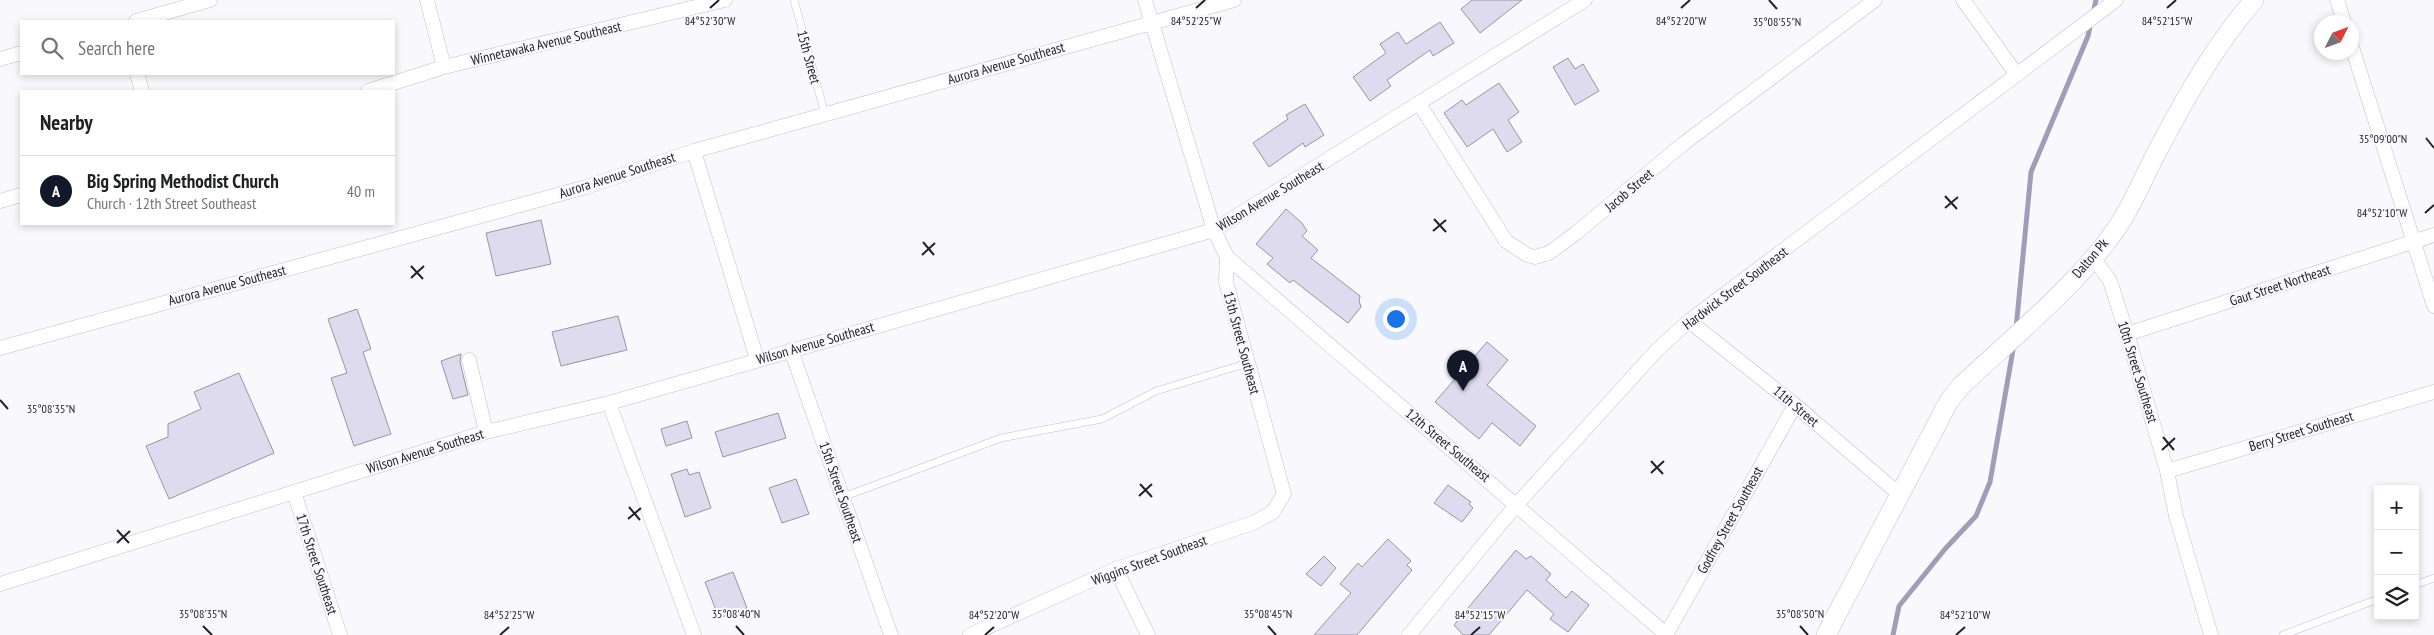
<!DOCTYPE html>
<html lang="en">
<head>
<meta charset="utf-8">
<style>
	:root { --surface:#fff; --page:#f2f2f2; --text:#202124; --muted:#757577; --line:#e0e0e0; --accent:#111827 }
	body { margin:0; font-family:"PT Sans Narrow",sans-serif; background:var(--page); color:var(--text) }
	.controls { position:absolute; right:15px; bottom:15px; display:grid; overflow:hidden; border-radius:0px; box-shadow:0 2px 8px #0003 }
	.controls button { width:45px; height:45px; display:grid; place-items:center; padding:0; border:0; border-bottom:1px solid var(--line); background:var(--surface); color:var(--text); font:25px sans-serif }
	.compass { position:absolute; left:2314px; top:15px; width:45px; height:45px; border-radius:50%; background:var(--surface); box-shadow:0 2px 8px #0003; rotate:48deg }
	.you { position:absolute; left:1395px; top:318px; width:18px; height:18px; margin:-12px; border:4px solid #fff; border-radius:50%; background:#1a73e8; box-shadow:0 0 0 8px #1a73e833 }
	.badge { display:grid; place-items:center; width:32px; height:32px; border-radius:50%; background:var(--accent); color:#fff; font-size:16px; font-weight:700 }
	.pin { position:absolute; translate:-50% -41px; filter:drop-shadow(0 1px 2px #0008) }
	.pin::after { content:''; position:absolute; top:26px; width:18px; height:15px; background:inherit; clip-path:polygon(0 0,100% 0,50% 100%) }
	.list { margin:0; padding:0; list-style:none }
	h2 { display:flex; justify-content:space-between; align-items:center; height:65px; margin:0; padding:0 20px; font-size:21px }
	h2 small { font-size:16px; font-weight:400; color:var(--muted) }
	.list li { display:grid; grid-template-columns:32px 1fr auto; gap:15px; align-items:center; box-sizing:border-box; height:70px; padding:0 20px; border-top:1px solid var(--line) }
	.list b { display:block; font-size:19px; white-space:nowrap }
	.list p { margin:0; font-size:16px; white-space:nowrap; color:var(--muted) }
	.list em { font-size:16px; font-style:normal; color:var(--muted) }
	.icon { flex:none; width:28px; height:28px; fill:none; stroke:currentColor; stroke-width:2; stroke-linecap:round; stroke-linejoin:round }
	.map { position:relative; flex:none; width:2434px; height:635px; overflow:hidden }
	.search { position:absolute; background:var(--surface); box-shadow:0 2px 8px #0003; left:20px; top:20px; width:375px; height:55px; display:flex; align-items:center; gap:12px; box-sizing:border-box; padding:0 18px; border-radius:0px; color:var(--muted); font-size:19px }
	.panel { position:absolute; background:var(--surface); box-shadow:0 2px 8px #0003; left:20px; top:90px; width:375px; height:135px; border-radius:0px }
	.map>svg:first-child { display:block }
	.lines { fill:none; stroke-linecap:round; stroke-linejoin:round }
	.stream { stroke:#a19db9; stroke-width:5 }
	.building { fill:#dedbee; stroke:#9694a5 }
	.lane-casing { stroke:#c0bdd0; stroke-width:8 }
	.street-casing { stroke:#c0bdd0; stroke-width:15 }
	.secondary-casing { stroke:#c0bdd0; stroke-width:20 }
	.lane { stroke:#fff; stroke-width:7 }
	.street { stroke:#fff; stroke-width:14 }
	.secondary { stroke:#fff; stroke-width:19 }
	.ticks { fill:none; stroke:#232229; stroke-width:2 }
	.labels { text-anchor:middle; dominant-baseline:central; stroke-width:4; stroke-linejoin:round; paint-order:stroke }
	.street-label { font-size:14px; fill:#232229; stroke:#f9f9fd }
	.ticks-label { font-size:12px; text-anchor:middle; fill:#232229; stroke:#f9f9fd; stroke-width:4; stroke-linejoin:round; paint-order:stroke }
</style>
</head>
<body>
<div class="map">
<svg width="2434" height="635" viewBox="0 0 2434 635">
	<rect width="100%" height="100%" fill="#f9f9fd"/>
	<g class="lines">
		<!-- stream -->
		<path class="stream" d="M2093 14 2096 0
			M2016 329 2031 172 2088 36 2091 22
			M1893 635 1899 606 1945 549 1976 516 1990 482 2014 344"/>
	</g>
	<!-- building -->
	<path class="building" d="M1472 0H1522L1480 33 1461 9Z
		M1440 22 1454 43 1433 56 1430 50 1387 80 1391 86 1370 101 1353 77 1386 53 1380 44 1398 32 1406 44Z
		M1568 58 1575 69 1583 64 1599 91 1575 105 1553 67Z
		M1499 83 1519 112 1508 120 1522 142 1507 152 1493 129 1467 147 1444 113 1462 100 1466 105Z
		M1305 104 1324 135 1305 147 1303 143 1269 167 1253 143 1288 119 1286 115Z
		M1286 209 1302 223 1307 231 1302 236 1318 250 1311 258 1360 296 1359 301 1361 307 1348 323 1293 280 1290 283 1267 264 1273 258 1256 244Z
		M541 220 551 264 496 276 486 233Z
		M357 309 371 349 363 352 391 434 354 446 331 378 347 373 328 319Z
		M618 316 627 350 561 366 552 332Z
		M1487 342 1508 360 1487 385 1536 426 1520 446 1492 423 1479 439 1435 402Z
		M461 354 460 362 468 395 453 399 441 361Z
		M239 373 274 453 169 499 146 446 168 437V424L201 409 194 392Z
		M778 413 786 438 723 457 715 432Z
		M687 421 692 438 666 446 661 429Z
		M687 469 689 475 699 472 711 508 685 517 671 474Z
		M796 479 809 514 782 523 769 488Z
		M1448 485 1471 502 1469 504 1473 508 1462 522 1434 503Z
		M1388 539 1411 561 1407 565 1412 570 1357 635H1314L1351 593 1340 584 1358 563 1362 567Z
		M1516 550 1526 559 1531 556 1551 574 1546 580 1566 598 1572 591 1589 605 1568 632 1550 619 1554 614 1527 590 1489 635H1463L1454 625Z
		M1324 556 1336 568 1321 586 1306 574Z
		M733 572 747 608 719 618 705 582Z"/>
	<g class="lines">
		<!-- lane casing -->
		<g class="lane-casing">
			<path id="lane" d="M794 0 825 114
				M843 497 1001 438 1102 419 1156 391 1248 363
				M2415 585 2434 578
				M2283 635 2378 599"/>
		</g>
		<!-- street casing -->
		<g class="street-casing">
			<path id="street" d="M427 0 444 67
				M1963 0 2017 75
				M2337 0 2344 22
				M136 21 210 0
				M2352 47 2434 306
				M0 59 21 53
				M137 74 142 91
				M368 91 444 67 725 0
				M1420 105 1506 241 1527 255 1535 257 1549 253 1576 233 1683 144 1875 0
				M694 151 757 359
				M0 201 21 195
				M1227 257 1667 635
				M2093 257 2110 281 2127 334 2167 471 2176 516 2211 635
				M1689 321 1795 405 1899 494
				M2127 334 2434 235
				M0 348 586 187 694 151 1234 0
				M791 350 891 635
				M469 360 486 432
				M609 403 694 635
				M2167 471 2434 392
				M294 492 340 635
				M1116 569 1148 635
				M0 584 486 432 609 403 1214 230 1585 0
				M970 635 1116 569 1253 523 1273 512 1284 494 1226 282 1227 257 1214 230 1145 0
				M1409 635 1517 504 1658 349 1689 321 2116 0
				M1666 635 1795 405"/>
		</g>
		<!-- secondary casing -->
		<g class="secondary-casing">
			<path id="secondary" d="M1826 635 1949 401 1961 386C2012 338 2085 279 2122 220 2136 197 2147 170 2160 146 2187 95 2216 44 2254 0"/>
		</g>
		<!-- lane -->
		<use href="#lane" class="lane"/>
		<!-- street -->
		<use href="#street" class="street"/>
		<!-- secondary -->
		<use href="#secondary" class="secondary"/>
	</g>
	<!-- ticks -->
	<path class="ticks" d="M1769 0 1777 9M710 8 719 0M1196 8 1205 0M1681 8 1690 0M2167 8 2176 0M2426 138 2434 148M1945 196 1957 209M1945 208 1958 197M2425 213 2434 205M1434 219 1446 232M1433 231 1446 220M923 242 934 255M922 255 935 243M411 266 423 279M411 278 424 266M0 400 8 409M2163 437 2174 450M2162 450 2175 438M1651 461 1663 474M1651 473 1664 461M1140 484 1152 497M1139 496 1152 484M629 507 640 520M628 519 641 508M117 530 129 543M117 543 130 531M203 626 212 635M736 626 744 635M1268 626 1276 635M1800 626 1808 635M500 635 509 627M985 635 994 627M1471 635 1480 627M1956 635 1965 627"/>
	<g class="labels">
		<!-- street labels -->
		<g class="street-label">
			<text transform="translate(546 43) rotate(-13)">Winnetawaka Avenue Southeast</text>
			<text transform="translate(809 57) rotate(75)">15th Street</text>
			<text transform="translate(1006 63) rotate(-16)">Aurora Avenue Southeast</text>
			<text transform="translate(617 175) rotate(-18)">Aurora Avenue Southeast</text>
			<text transform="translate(1629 190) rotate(-40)">Jacob Street</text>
			<text transform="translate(1270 196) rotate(-31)">Wilson Avenue Southeast</text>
			<text transform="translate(2090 258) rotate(-49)">Dalton Pk</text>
			<text transform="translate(227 285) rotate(-15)">Aurora Avenue Southeast</text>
			<text transform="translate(2280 285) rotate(-18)">Gaut Street Northeast</text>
			<text transform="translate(1735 288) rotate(-37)">Hardwick Street Southeast</text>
			<text transform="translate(815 343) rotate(-16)">Wilson Avenue Southeast</text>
			<text transform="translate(1242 343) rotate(75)">13th Street Southeast</text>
			<text transform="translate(2138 372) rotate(73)">10th Street Southeast</text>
			<text transform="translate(1796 406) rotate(40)">11th Street</text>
			<text transform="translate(2301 431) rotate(-17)">Berry Street Southeast</text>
			<text transform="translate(1448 445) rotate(40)">12th Street Southeast</text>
			<text transform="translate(425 451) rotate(-17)">Wilson Avenue Southeast</text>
			<text transform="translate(841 492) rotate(71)">15th Street Southeast</text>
			<text transform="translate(1730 520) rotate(-61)">Godfrey Street Southeast</text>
			<text transform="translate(1149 560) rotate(-20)">Wiggins Street Southeast</text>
			<text transform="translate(317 564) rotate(72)">17th Street Southeast</text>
		</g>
	</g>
	<g class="ticks-label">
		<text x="710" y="25">84°52'30"W</text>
		<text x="1196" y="25">84°52'25"W</text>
		<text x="1681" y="25">84°52'20"W</text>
		<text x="2167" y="25">84°52'15"W</text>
		<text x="1777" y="26">35°08'55"N</text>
		<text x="2383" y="143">35°09'00"N</text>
		<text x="2382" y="217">84°52'10"W</text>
		<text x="51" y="413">35°08'35"N</text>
		<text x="203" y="618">35°08'35"N</text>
		<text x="736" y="618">35°08'40"N</text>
		<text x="1268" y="618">35°08'45"N</text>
		<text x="1800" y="618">35°08'50"N</text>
		<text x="509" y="619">84°52'25"W</text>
		<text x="994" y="619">84°52'20"W</text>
		<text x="1480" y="619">84°52'15"W</text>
		<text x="1965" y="619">84°52'10"W</text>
	</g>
</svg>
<div class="controls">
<button>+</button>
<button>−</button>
<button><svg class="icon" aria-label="layers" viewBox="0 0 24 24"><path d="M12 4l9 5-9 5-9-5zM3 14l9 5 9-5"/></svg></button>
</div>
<svg class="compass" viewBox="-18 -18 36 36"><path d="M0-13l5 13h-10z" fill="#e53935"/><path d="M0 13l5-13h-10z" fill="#757577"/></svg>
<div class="you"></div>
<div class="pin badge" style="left:1463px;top:391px">A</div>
<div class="search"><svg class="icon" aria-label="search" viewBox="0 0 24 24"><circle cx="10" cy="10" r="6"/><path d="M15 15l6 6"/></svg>Search here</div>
<section class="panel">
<h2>Nearby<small></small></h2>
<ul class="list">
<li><span class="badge">A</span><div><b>Big Spring Methodist Church</b><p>Church · 12th Street Southeast</p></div><em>40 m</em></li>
</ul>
</section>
</div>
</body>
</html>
